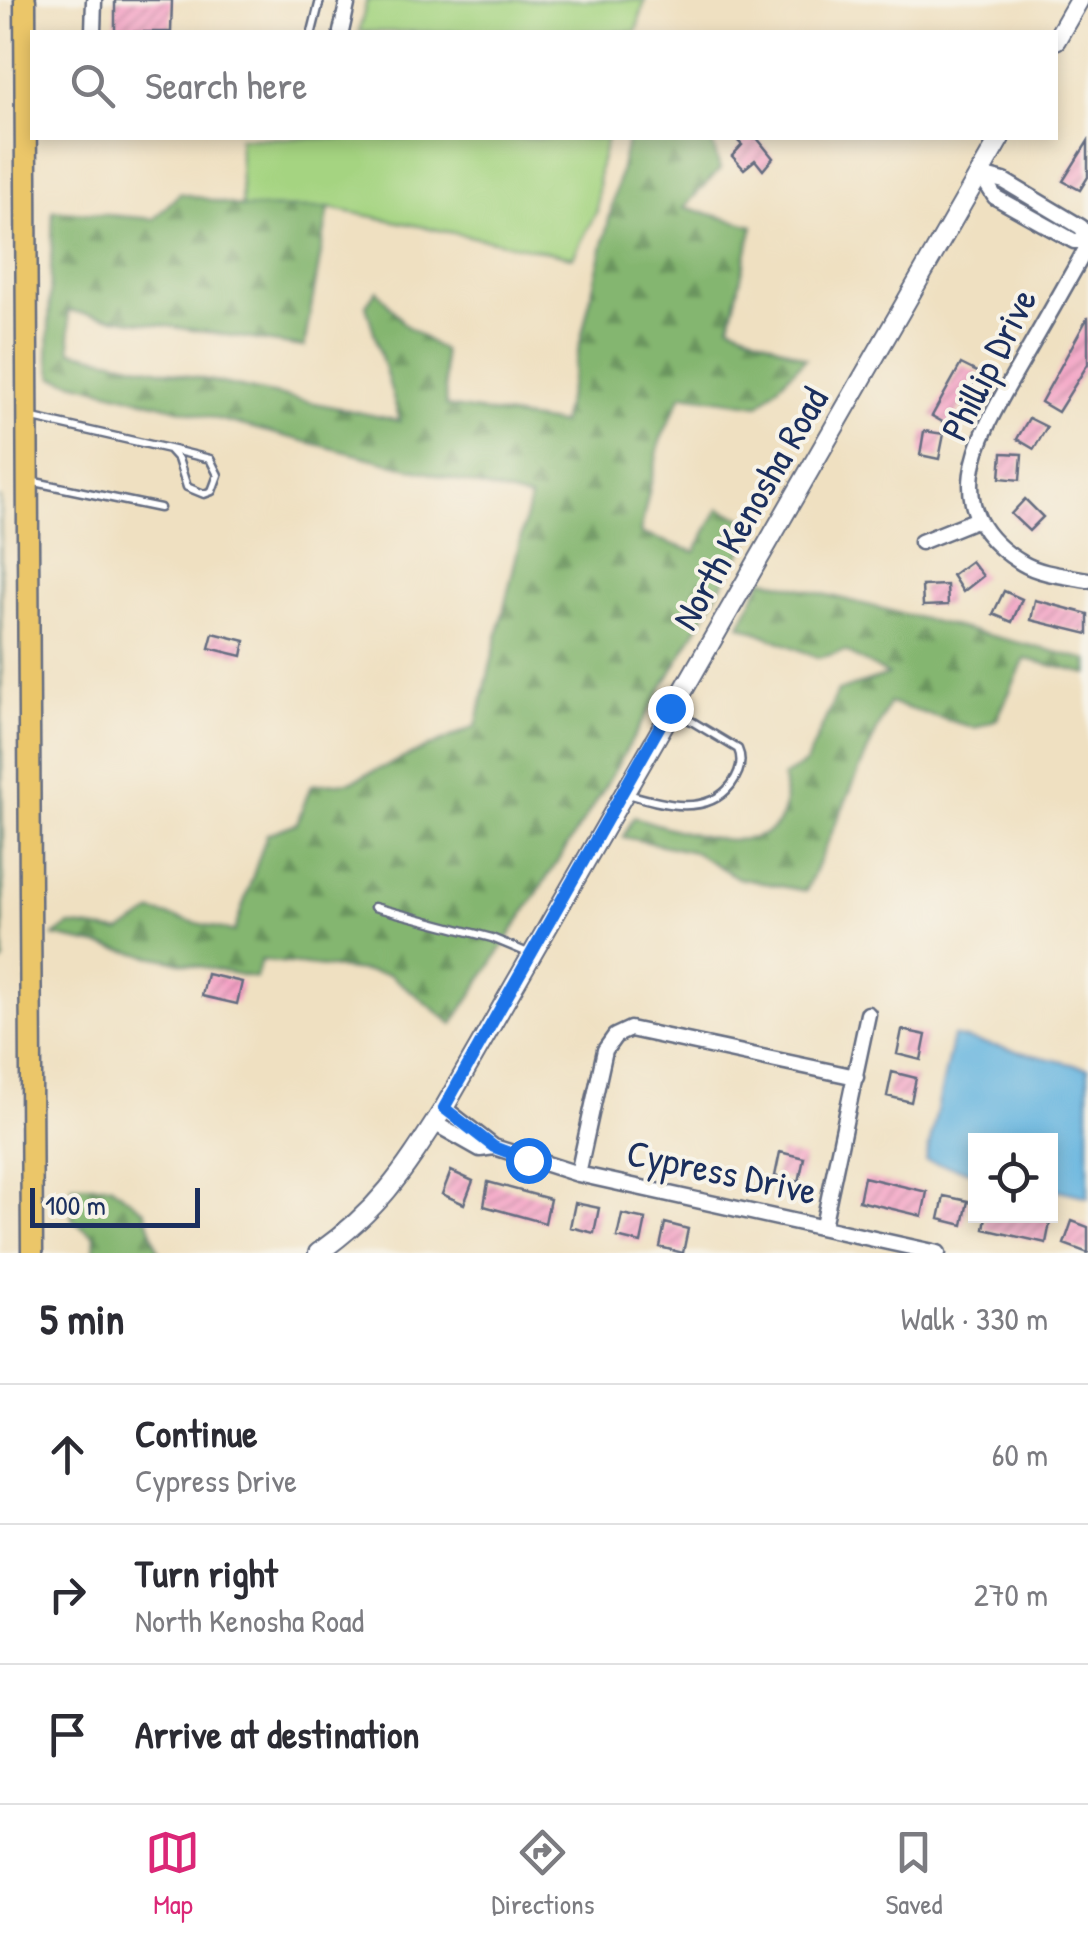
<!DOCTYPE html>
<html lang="en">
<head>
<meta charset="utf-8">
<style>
	:root { --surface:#fff; --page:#f2f2f3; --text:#2b2b33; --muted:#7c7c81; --line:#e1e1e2; --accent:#db2777 }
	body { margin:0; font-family:"Patrick Hand",sans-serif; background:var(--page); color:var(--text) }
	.controls { position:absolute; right:30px; bottom:30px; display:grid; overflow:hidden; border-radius:0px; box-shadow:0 5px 15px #0003 }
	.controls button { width:90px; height:90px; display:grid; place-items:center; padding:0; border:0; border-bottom:2px solid var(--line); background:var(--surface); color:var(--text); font:50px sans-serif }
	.scale { position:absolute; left:30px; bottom:25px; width:170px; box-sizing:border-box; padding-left:10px; border:5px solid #1b2f5e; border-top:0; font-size:28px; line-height:35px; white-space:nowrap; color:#1b2f5e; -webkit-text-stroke:8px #f7f3e8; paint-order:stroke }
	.stop { position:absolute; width:30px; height:30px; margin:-22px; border:8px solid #1a73e8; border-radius:50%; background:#fff }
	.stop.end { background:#1a73e8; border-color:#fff; box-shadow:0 2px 10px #0008 }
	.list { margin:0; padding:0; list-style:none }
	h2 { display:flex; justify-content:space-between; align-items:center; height:130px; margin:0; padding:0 40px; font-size:42px }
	h2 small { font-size:32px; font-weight:400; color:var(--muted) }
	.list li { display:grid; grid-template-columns:65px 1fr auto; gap:30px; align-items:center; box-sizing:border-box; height:140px; padding:0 40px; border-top:2px solid var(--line) }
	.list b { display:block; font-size:38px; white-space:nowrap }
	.list p { margin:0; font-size:32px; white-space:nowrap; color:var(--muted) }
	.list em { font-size:32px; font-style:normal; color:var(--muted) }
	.icon { flex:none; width:55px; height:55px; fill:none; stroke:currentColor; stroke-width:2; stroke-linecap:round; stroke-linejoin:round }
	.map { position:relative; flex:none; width:1088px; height:1253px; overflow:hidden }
	.search { position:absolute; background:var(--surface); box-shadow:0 5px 15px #0003; left:30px; right:30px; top:30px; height:110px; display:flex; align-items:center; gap:25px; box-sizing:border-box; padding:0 35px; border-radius:0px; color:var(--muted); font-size:38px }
	.sheet { height:550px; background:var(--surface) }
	nav { display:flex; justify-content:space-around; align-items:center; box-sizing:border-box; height:140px; border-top:2px solid var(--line); background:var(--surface); font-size:28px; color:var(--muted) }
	nav a { display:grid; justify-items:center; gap:5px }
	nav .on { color:var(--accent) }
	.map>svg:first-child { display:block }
	.forest { fill:url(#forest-firs); stroke:#507266; stroke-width:2.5 }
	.garden { fill:#a5d481; stroke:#608270; stroke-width:2.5 }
	.water { fill:#64b4df; stroke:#40729e; stroke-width:2.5 }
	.building { fill:url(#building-hatch) }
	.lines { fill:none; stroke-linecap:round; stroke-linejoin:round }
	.service-casing { stroke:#656d81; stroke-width:11 }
	.minor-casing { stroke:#656d81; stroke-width:19 }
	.tertiary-casing { stroke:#656d81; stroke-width:22 }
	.primary-casing { stroke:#656d81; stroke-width:25 }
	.service { stroke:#fff; stroke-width:6 }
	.minor { stroke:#fff; stroke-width:14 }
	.tertiary { stroke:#fff; stroke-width:18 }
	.primary { stroke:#ebc669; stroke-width:20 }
	.route { stroke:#1a73e8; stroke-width:12 }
	.labels { text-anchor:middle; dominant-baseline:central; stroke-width:8; stroke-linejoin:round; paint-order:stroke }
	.street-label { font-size:38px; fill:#1b2f5e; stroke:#f7f3e8 }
</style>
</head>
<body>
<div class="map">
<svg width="1088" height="1253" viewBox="0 0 1088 1253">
	<defs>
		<pattern id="forest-firs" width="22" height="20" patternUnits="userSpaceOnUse" patternTransform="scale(2.5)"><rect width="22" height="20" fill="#84b66f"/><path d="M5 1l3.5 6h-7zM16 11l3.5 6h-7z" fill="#6b945e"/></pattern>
		<pattern id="building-hatch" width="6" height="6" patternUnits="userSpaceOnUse" patternTransform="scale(2.5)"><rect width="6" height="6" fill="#f4a0c4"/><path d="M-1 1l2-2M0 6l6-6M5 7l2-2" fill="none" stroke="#c583a2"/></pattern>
	</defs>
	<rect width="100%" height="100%" fill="#f7f3e8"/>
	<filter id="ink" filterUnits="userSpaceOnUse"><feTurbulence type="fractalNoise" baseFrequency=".01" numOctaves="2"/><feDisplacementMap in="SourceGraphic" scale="20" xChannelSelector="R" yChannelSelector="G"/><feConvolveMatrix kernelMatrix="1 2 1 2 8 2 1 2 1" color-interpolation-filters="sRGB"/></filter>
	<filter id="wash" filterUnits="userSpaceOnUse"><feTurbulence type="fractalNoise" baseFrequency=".0048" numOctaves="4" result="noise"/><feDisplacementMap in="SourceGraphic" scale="40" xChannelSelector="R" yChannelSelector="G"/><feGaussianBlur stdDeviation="2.25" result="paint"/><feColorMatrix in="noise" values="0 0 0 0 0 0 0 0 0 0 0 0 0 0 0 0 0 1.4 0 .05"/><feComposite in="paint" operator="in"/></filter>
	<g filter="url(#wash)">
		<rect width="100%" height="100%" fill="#efe0c1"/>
		<!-- forest -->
		<path class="forest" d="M628 138H711L720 169 684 207 753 226 730 325 806 358 759 405 682 394 660 441 640 533 695 552 719 508 757 525 600 795 453 1024 389 974 261 960 256 978 54 936 69 925 120 932 153 912 234 932 267 834 297 823 311 785 350 782 476 726 530 499 53 377 48 356 53 210 154 219 180 193 242 207 329 208 304 347 68 311 71 351 400 421 366 305 377 290 405 325 443 351 446 406 561 424Z
			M0 497 4 961 0 965Z
			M763 579 1088 660V674L1025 659 997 719 975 728 889 703 806 891 738 878 694 852 623 837 634 817C668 827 771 867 784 809 786 799 784 786 783 777L806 763 838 691 888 675 845 651 819 658 740 625Z
			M72 1185H110L145 1211 159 1253H94L95 1236 72 1220Z"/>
		<!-- garden -->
		<path class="garden" d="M367 0H645L636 32H359Z
			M239 138H607L599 169 597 211 573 257 329 208 242 207Z"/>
		<!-- water -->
		<path class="water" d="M953 1036 1088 1068V1197L1051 1188 1050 1140H976L975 1172 926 1161Z"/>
		<g id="blocks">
			<!-- building -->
			<path class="building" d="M115 0H172L171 32H115Z
				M735 138H757L773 158 763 170 755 160 744 169 732 156 742 145Z
				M1088 141V177L1080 190 1063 181Z
				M1088 317V364L1058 412 1041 402Z
				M961 364 979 373 950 426 932 416Z
				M1029 418 1047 427 1034 449 1017 439Z
				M924 431 944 434 939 459 920 455Z
				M1002 453 1022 454 1020 480 1000 478Z
				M1025 499 1043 517 1029 531 1011 514Z
				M971 561 983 576 963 592 952 575Z
				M947 585 948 605 923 606 922 586Z
				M1004 591 1022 599 1012 622 993 614Z
				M1035 600 1088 614V634L1031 620Z
				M213 633 245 641 242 656 209 648Z
				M207 974 242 982 237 1004 202 996Z
				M902 1030 926 1035 921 1060 897 1054Z
				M892 1072 916 1078 911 1102 887 1096Z
				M780 1152 804 1158 799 1182 775 1176Z
				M451 1171 473 1181 464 1204 442 1194Z
				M864 1177 927 1192 922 1216 859 1201Z
				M488 1182 550 1199 545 1223 484 1206Z
				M944 1196 968 1201 963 1225 939 1219Z
				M575 1203 599 1208 594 1233 570 1227Z
				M622 1214 646 1219 641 1243 617 1237Z
				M986 1216 1051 1218 1046 1243 984 1229Z
				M1072 1221 1088 1227V1253L1064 1244Z
				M665 1223 688 1229 683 1253 660 1247Z"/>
		</g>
	</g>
	<g filter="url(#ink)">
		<use href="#blocks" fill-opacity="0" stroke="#656d81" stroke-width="2.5"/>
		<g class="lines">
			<!-- service casing -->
			<g class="service-casing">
				<path id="service" d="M312 32 320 0
					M33 418 169 449 178 459 187 487 204 494 212 491 218 475 210 459 169 449
					M30 481 160 508
					M628 794C662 804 706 817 731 785 739 774 744 762 738 749L673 710
					M374 907 492 938 528 953"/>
			</g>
			<!-- minor casing -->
			<g class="minor-casing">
				<path id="minor" d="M93 32 94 0
					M341 32 348 0
					M981 175 995 197 1074 241H1088
					M981 175 1004 181 1081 227 1088 238
					M1088 245C1066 285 1043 325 1020 365 982 432 931 508 1022 563 1040 574 1067 576 1088 580
					M921 542 978 519
					M444 1108 494 1147
					M434 1123 480 1149 494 1147 578 1174 938 1253
					M578 1174 605 1050 615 1036 630 1029 856 1077
					M823 1226 868 1014"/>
			</g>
			<!-- tertiary casing -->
			<g class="tertiary-casing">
				<path id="tertiary" d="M1056 40 1079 0
					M318 1253C381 1208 403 1172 444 1108L1000 138"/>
			</g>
			<!-- primary casing -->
			<g class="primary-casing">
				<path id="primary" d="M25 0 32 1253"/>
			</g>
			<!-- service -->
			<use href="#service" class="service"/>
			<!-- minor -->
			<use href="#minor" class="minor"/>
			<!-- tertiary -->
			<use href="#tertiary" class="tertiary"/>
			<!-- primary -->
			<use href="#primary" class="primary"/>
		</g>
	</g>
	<g class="lines" filter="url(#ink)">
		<!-- route -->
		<path class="route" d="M528 1160 494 1147 444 1108 670 708"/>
	</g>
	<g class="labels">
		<!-- street labels -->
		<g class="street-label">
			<text transform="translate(988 364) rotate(-63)">Phillip Drive</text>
			<text transform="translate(749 508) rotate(-60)">North Kenosha Road</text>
			<text transform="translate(722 1171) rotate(12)">Cypress Drive</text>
		</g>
	</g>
</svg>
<div class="controls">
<button><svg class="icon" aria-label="locate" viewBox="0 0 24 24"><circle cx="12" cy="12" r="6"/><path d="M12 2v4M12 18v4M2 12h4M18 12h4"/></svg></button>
</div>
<div class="scale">100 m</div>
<div class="stop" style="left:528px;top:1160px"></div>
<div class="stop end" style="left:670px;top:708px"></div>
<div class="search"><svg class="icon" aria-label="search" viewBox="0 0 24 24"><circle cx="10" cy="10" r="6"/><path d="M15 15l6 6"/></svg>Search here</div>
</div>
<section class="sheet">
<h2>5 min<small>Walk · 330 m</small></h2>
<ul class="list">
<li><svg class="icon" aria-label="ahead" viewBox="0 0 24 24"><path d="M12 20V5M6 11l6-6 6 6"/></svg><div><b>Continue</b><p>Cypress Drive</p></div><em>60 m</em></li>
<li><svg class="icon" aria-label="right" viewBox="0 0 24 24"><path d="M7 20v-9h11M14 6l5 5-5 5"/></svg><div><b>Turn right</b><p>North Kenosha Road</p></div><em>270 m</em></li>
<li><svg class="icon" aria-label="arrive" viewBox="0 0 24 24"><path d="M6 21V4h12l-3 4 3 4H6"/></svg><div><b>Arrive at destination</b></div></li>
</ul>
</section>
<nav>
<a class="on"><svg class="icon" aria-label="map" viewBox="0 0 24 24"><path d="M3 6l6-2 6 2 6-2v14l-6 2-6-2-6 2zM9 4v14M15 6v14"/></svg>Map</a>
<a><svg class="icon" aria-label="directions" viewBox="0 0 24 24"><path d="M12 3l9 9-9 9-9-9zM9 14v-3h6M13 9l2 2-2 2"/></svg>Directions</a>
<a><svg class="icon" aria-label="saved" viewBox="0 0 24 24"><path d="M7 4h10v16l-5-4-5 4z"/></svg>Saved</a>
</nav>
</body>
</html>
